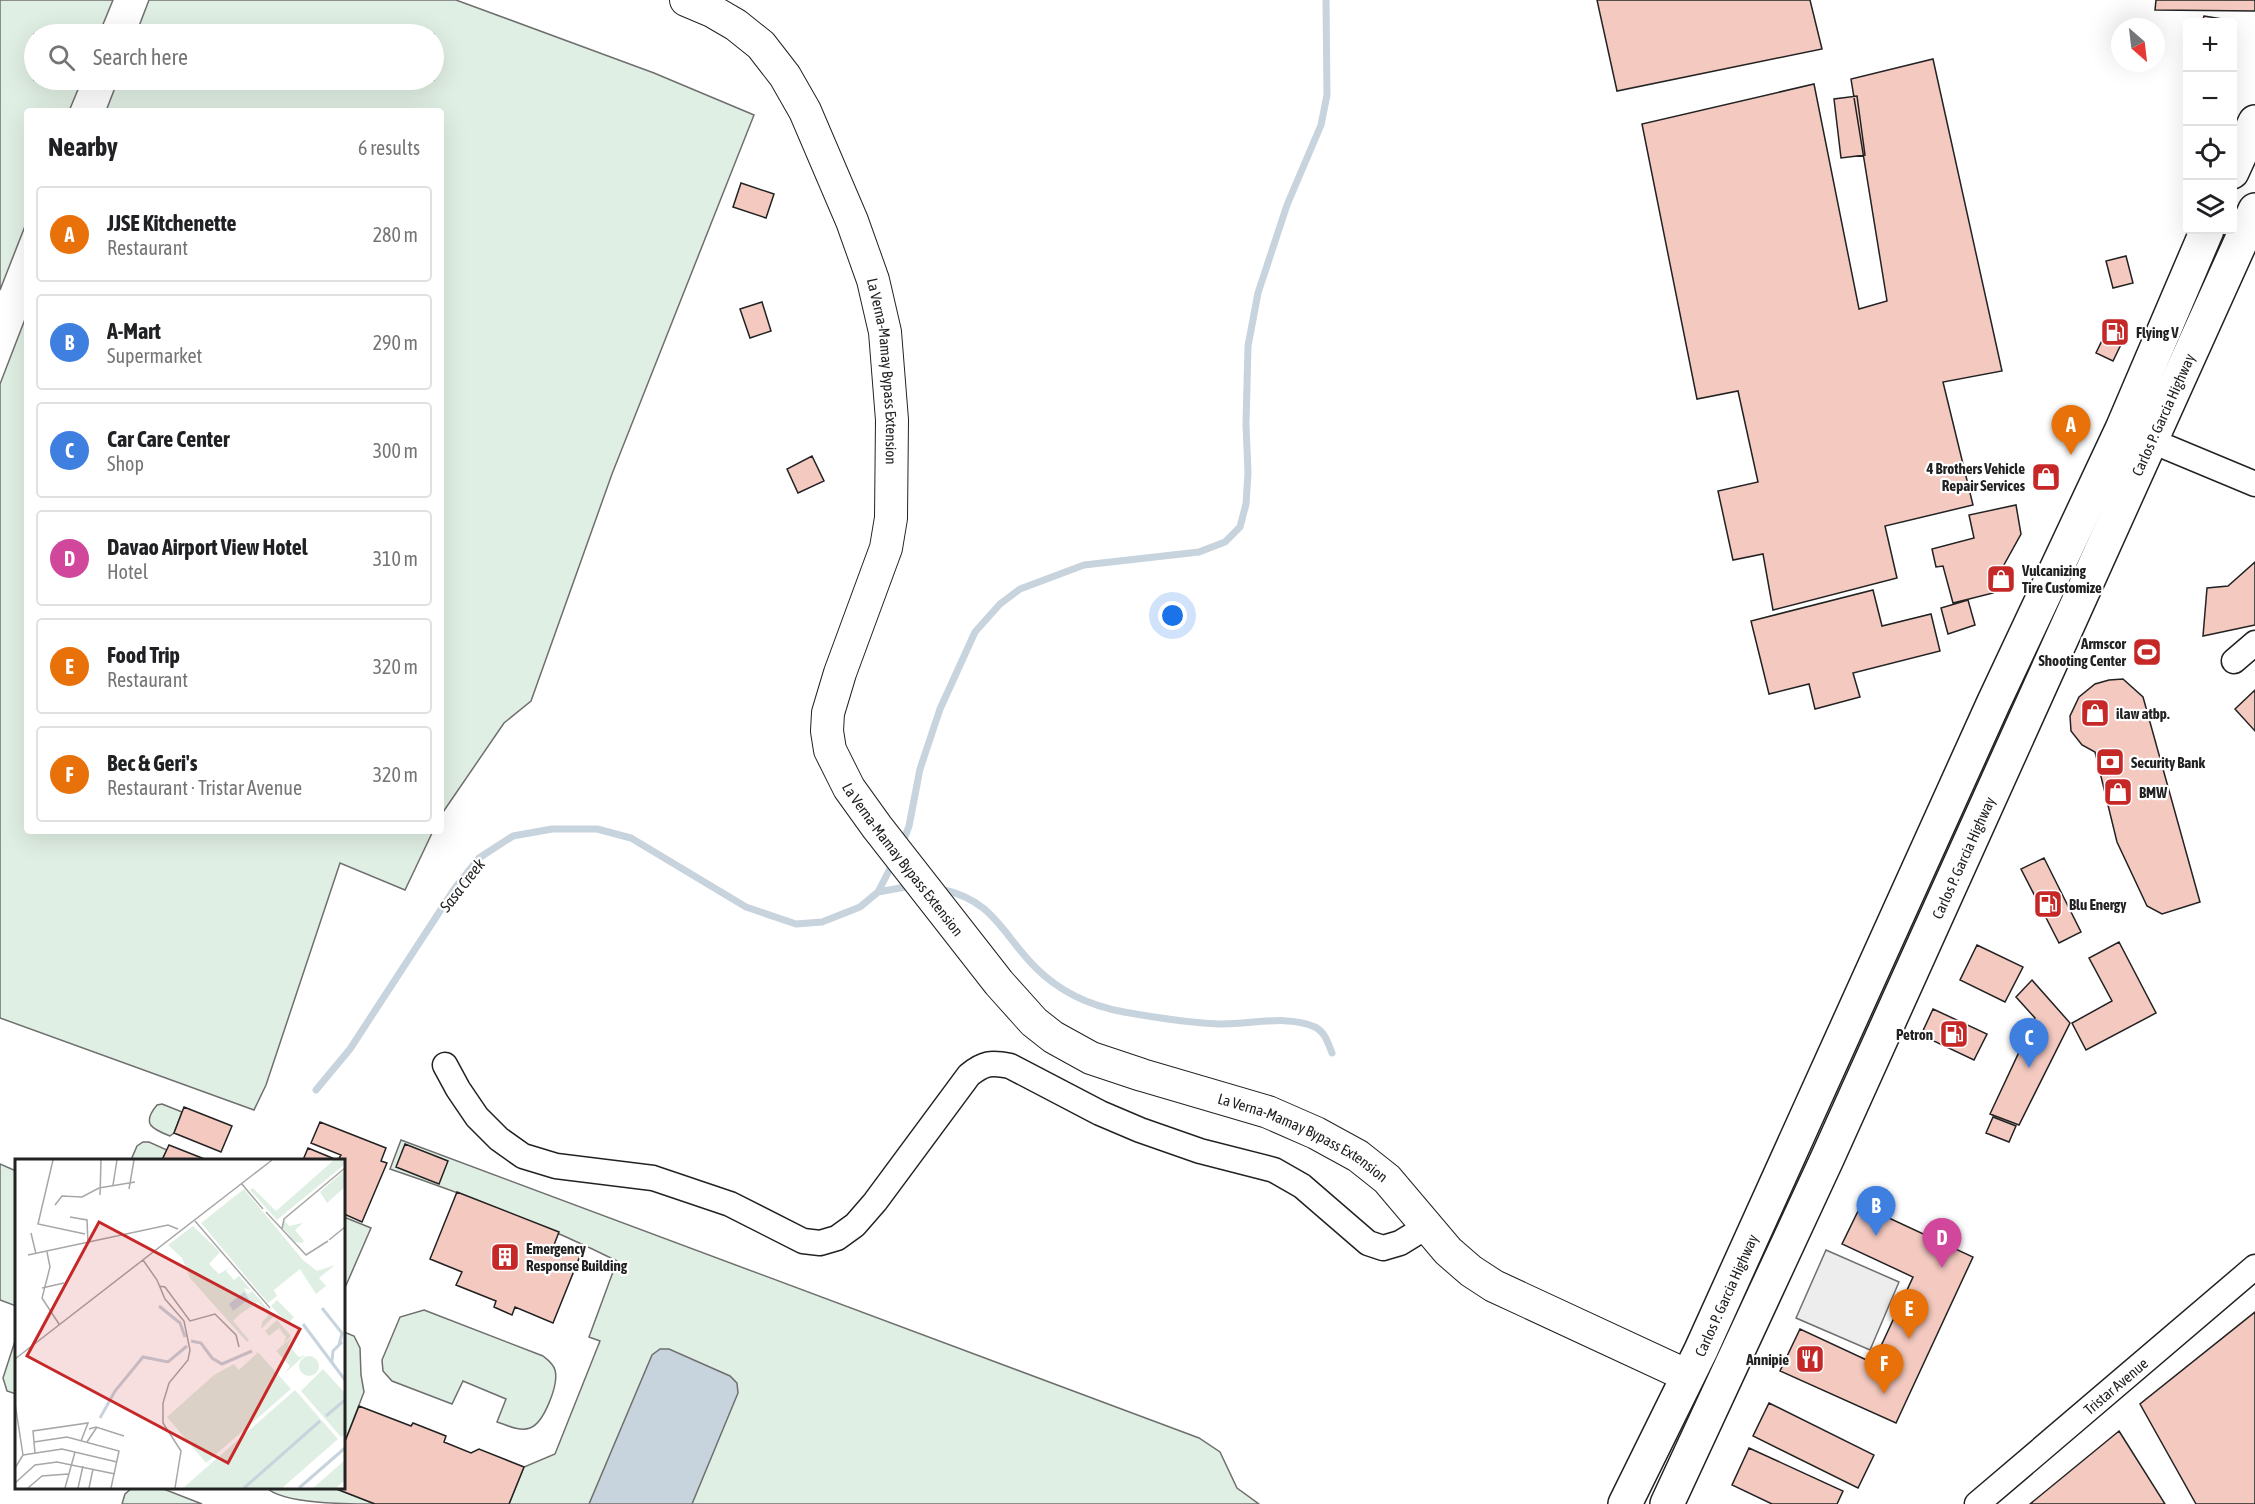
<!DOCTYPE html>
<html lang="en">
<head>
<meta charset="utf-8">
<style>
	:root { --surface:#fff; --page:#f2f2f2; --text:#202124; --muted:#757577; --line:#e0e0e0; --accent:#1a73e8 }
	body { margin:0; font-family:"Asap Condensed",sans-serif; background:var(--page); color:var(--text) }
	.controls { position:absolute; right:18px; top:18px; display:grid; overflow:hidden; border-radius:6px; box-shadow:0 6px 24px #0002 }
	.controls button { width:54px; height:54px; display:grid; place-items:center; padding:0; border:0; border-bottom:2px solid var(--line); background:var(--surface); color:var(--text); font:30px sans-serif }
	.compass { position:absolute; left:2111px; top:18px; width:54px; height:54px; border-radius:50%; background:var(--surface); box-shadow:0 6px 24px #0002; rotate:152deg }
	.you { position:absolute; left:1173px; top:616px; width:21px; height:21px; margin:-15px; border:4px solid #fff; border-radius:50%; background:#1a73e8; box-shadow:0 0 0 9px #1a73e833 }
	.badge { display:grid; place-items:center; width:39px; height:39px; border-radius:50%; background:var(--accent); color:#fff; font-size:20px; font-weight:700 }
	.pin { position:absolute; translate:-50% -50px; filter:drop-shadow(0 2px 3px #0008) }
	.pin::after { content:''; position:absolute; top:32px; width:21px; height:18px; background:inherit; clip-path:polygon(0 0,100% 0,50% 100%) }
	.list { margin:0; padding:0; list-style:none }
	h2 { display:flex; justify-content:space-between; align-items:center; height:78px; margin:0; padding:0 24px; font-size:26px }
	h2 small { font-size:20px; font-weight:400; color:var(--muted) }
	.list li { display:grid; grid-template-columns:39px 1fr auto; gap:18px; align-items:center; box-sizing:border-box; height:96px; margin:0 12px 12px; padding:0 12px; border:2px solid var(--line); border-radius:6px }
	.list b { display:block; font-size:22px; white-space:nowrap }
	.list p { margin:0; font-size:20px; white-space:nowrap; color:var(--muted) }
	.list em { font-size:20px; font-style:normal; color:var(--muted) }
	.icon { flex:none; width:33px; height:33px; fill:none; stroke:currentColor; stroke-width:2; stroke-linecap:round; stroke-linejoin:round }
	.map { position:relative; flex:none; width:2255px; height:1504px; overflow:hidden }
	.search { position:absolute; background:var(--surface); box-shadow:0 6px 24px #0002; left:24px; top:24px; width:420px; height:66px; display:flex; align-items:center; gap:15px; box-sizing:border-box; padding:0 21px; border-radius:33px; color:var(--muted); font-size:22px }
	.panel { position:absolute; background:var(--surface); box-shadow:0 6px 24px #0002; left:24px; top:108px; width:420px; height:726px; border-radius:6px }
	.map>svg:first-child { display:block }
	.green { fill:#e0efe3; stroke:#6f6f6f; stroke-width:1.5 }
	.parking { fill:#ededed; stroke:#6f6f6f; stroke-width:1.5 }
	.water { fill:#c7d3dd; stroke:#6f6f6f; stroke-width:1.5 }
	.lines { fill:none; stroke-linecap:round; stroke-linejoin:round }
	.stream { stroke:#c7d3dd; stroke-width:7 }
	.building { fill:#f3c9c0; stroke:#222; stroke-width:1.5 }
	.minor-casing { stroke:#222; stroke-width:27 }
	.major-casing { stroke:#222; stroke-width:34 }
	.highway-casing { stroke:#222; stroke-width:36 }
	.minor { stroke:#fff; stroke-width:24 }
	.major { stroke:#fff; stroke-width:32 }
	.highway { stroke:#fff; stroke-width:33 }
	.labels { text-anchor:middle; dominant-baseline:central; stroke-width:4.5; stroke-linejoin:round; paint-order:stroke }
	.poi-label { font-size:15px; font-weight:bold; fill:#222; stroke:#fff; text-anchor:start }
	.street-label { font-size:15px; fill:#222; stroke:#fff }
	.water-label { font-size:16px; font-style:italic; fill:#222; stroke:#fff }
	.inset-river { fill:none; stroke:#c7d3dd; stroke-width:3 }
	.inset-road { fill:none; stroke:#a7a7a7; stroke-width:1.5 }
	.view { fill:#c62828; fill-opacity:0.15; stroke:#c62828; stroke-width:3 }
	.inset-edge { fill:none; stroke:#222; stroke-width:3 }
</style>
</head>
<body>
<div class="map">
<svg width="2255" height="1504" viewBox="0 0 2255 1504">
	<rect width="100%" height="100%" fill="#fff"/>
	<!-- green -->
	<path class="green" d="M0 0H113L99 34H34V80H82L69 111H27V221L0 290Z
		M149 0H456L654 73 754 115 612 474 531 701 504 723 441 815V111H106L118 80H434V34H136Z
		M27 314V831H433L405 890 340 863 266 1085 254 1110 0 1018V384Z
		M162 1104 182 1112 174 1133 170 1136C152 1129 141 1124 157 1105Z
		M401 1140 1199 1438 1220 1452 1237 1488 1259 1504H509L524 1467 555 1454 600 1341 589 1337 617 1261C543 1224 467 1195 390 1169Z
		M143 1142H149L167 1150 162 1160H131L137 1146Z
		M0 1164 16 1171V1306L0 1300Z
		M344 1217 371 1228 344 1290Z
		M424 1310 543 1356C548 1360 553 1363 555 1370 559 1384 544 1423 530 1428 519 1432 507 1425 497 1422L506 1399 463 1381 452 1404 392 1381 383 1371 382 1360 400 1317Z
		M344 1332 354 1336 360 1348 361 1375 364 1392 344 1444Z
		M16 1338V1394L7 1391 3 1378Z
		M132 1488H161L202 1504H122L125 1494Z
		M267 1488H334L375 1504C348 1504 283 1504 267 1488Z"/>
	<!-- parking -->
	<path class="parking" d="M1826 1250 1899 1282 1870 1350 1796 1318Z"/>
	<!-- water -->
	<path class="water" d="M660 1349H669L730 1376 737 1383 738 1393 692 1504H589L652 1355Z"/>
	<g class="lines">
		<!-- stream -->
		<path class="stream" d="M902 845 909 826 920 769 940 709 975 632 1000 604 1020 589 1084 565 1199 552 1225 542 1240 527 1246 504 1248 473 1246 424 1248 346 1258 293 1287 205 1321 125 1327 95 1326 0
			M940 889C994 900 1001 933 1036 968 1060 992 1091 1006 1124 1012 1152 1017 1191 1023 1219 1024 1250 1025 1286 1014 1315 1027 1325 1032 1328 1043 1332 1053
			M878 892 911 886
			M316 1090 350 1049 455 888 479 858 513 836 552 829H597L631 838 746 907 796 924 822 922 860 907 878 892 893 863"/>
	</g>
	<!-- building -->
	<path class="building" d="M1597 0H1810L1822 49 1617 91Z
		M2156 0H2255V11L2155 10Z
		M2204 16 2229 20 2228 22H2202Z
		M1933 59 2002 371 1943 382 1973 505 1885 526 1897 578 1773 610 1763 554 1733 560 1718 491 1758 482 1738 391 1697 399 1642 124 1814 84 1859 309 1887 301 1851 79Z
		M1857 96 1865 155 1841 158 1834 99Z
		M741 183 774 194 766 218 733 207Z
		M2126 256 2133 283 2113 288 2106 261Z
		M762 302 771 331 750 338 740 309Z
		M2111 322 2128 330 2113 361 2096 353Z
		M812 456 824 481 798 493 787 469Z
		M2016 505 2021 534 1995 581 1991 583 1993 593 1953 603 1943 566 1936 567 1932 549 1974 538 1969 515Z
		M2255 562V625L2203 636 2207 588 2228 586Z
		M1873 590 1882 626 1931 614 1940 651 1853 673 1860 697 1815 709 1809 684 1769 694 1751 621Z
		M1968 600 1975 625 1948 634 1941 608Z
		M2123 679 2143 697 2200 902 2162 914 2147 906 2117 842 2095 752 2082 745 2071 731 2070 716 2079 697 2095 684 2109 680Z
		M2255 690V731L2235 709Z
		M2044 858 2081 932 2059 943 2021 869Z
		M2119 942 2156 1013 2086 1050 2072 1023 2112 1001 2089 958Z
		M1977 945 2023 967 2005 1002 1960 980Z
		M2032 980 2070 1023 2019 1125 1990 1114 2035 1018 2016 997Z
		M1933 1009 1987 1034 1974 1060 1921 1035Z
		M184 1107 232 1126 221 1152 174 1133Z
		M1993 1117 2016 1126 2009 1142 1986 1133Z
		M320 1122 386 1148 381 1161 387 1163 362 1222 344 1214V1160H338L341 1155 311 1143Z
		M405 1144 448 1161 439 1184 396 1167Z
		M169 1145 207 1160H162Z
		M308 1148 337 1160H303Z
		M457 1192 559 1232 554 1245 580 1256 553 1323 515 1307 512 1315 494 1307 496 1301 456 1285 462 1272 430 1259Z
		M1861 1205 1973 1257 1896 1423 1780 1371 1800 1329 1873 1363 1913 1277 1842 1244Z
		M2255 1312V1504H2196L2140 1404Z
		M1769 1403 1874 1455 1858 1488 1753 1436Z
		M359 1406 411 1426 413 1423 446 1436 444 1442 471 1453 479 1449 524 1467 509 1504H375L334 1488H344V1444Z
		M2119 1431 2165 1504H2030Z
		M1749 1448 1843 1491 1837 1504H1772L1732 1485Z"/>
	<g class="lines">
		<!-- minor casing -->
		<g class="minor-casing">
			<g id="minor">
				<path d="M2135 434 2255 484"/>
				<path d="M2234 661 2255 643"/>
				<path d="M445 1065 458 1089 477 1117 499 1139 523 1156 556 1166 653 1178 730 1204 803 1241 820 1243 837 1238 855 1225 875 1202 969 1075C984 1063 991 1062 1010 1066L1100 1113 1140 1130 1200 1151 1274 1170 1302 1186 1368 1243 1383 1248 1400 1243 1426 1227"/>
				<path id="s1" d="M1977 1504 2255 1267"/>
			</g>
		</g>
		<!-- major casing -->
		<g class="major-casing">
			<g id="major">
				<path id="s2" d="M686 0 712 11 736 25 761 45 785 76 805 111 852 221 873 280 885 332 892 420 891 518 886 548 840 673 828 713 827 731 830 750 849 788 877 827 999 983 1034 1022 1053 1037 1091 1058 1142 1075 1268 1112 1316 1133 1358 1156 1387 1179 1448 1251 1471 1271 1494 1286 1688 1376"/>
			</g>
		</g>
		<!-- highway casing -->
		<g class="highway-casing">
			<g id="highway">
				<path d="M2232 172 2255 122"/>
				<path id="s3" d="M1625 1504 1701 1350 1993 704 2122 429 2207 230"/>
				<path id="s4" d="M1667 1504 1827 1159 2255 210"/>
			</g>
		</g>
		<!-- minor -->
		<use href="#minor" class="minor"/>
		<!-- major -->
		<use href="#major" class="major"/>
		<!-- highway -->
		<use href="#highway" class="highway"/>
	</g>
	<!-- icons -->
	<defs>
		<g id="fuel-square" transform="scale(1.5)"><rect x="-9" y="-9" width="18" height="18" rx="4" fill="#c62828" stroke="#fff"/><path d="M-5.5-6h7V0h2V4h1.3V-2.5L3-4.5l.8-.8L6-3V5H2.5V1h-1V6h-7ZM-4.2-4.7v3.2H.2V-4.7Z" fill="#fff"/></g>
		<g id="shop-square" transform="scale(1.5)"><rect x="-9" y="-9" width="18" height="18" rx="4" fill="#c62828" stroke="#fff"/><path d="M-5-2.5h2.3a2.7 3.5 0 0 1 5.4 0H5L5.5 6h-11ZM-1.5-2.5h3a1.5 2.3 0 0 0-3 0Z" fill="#fff"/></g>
		<g id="stadium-square" transform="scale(1.5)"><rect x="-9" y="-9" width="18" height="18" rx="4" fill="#c62828" stroke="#fff"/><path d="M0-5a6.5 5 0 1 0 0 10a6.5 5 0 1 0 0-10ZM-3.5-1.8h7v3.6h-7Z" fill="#fff"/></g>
		<g id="bank-square" transform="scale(1.5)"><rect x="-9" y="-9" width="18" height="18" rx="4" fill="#c62828" stroke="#fff"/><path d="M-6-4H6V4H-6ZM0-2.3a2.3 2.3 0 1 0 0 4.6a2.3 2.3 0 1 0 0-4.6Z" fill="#fff"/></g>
		<g id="building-square" transform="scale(1.5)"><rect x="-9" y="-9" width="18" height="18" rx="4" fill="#c62828" stroke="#fff"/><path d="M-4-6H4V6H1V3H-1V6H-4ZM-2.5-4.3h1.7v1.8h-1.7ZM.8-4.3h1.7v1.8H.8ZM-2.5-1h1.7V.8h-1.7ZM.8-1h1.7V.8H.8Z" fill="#fff"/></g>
		<g id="restaurant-square" transform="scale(1.5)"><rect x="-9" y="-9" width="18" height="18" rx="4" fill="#c62828" stroke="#fff"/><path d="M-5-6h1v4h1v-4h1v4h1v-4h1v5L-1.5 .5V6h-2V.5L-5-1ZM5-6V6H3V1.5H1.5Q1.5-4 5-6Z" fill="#fff"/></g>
	</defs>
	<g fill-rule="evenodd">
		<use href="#fuel-square" x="2115" y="332"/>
		<use href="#shop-square" x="2046" y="477"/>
		<use href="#shop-square" x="2001" y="579"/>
		<use href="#stadium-square" x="2147" y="652"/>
		<use href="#shop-square" x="2095" y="713"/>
		<use href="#bank-square" x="2110" y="762"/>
		<use href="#shop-square" x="2118" y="792"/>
		<use href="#fuel-square" x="2048" y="904"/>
		<use href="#fuel-square" x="1954" y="1034"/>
		<use href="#building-square" x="505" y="1257"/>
		<use href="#restaurant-square" x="1810" y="1359"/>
	</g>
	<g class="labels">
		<!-- poi labels -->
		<g class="poi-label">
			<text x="2136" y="332">Flying V</text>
			<text x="2025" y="468" text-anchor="end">4 Brothers Vehicle<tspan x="2025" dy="17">Repair Services</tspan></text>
			<text x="2022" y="570">Vulcanizing<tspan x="2022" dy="17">Tire Customize</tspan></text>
			<text x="2126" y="643" text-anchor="end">Armscor<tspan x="2126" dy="17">Shooting Center</tspan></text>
			<text x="2116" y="713">ilaw atbp.</text>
			<text x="2131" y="762">Security Bank</text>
			<text x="2139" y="792">BMW</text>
			<text x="2069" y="904">Blu Energy</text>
			<text x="1933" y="1034" text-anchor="end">Petron</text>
			<text x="526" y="1248">Emergency<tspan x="526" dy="17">Response Building</tspan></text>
			<text x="1789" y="1359" text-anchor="end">Annipie</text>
		</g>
		<!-- street labels -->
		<g class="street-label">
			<text stroke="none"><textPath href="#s2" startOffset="442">La Verna-Mamay Bypass Extension</textPath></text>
			<text stroke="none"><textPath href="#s4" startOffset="1197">Carlos P. Garcia Highway</textPath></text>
			<text stroke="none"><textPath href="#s4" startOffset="711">Carlos P. Garcia Highway</textPath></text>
			<text stroke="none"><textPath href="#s2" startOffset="964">La Verna-Mamay Bypass Extension</textPath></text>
			<text stroke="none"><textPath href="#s2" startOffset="1468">La Verna-Mamay Bypass Extension</textPath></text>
			<text stroke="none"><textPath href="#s3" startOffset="232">Carlos P. Garcia Highway</textPath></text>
			<text stroke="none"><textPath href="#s1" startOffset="182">Tristar Avenue</textPath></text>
		</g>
		<!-- water labels -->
		<g class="water-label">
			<text transform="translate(462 885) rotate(-52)">Sasa Creek</text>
		</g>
	</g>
	<!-- overview -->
	<g transform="translate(15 1159)">
		<rect width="330" height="330" fill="#fff"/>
		<path d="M319 1H330V5L262 61 235 31 238 29 261 52ZM330 11V28L312 44 305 33ZM229 30 288 101 302 112 320 106 304 119 311 127 301 135 285 110 259 131 262 137 253 144 186 64ZM272 58 270 62 274 67 288 64 280 71 289 82 287 84 280 83 268 69 267 65ZM178 67 205 93 194 105 204 115 216 108 211 112 219 121 224 117 236 131 229 129 233 135 237 132 259 157 246 170 247 163 254 156 243 143 224 156 218 162 234 181 232 183 175 119 167 99 153 86ZM262 141 279 158 273 165 256 147ZM262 161 276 177 268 185 271 178 264 169 254 177 250 172ZM277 178 273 186 284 198 290 196 269 215 275 207 261 192ZM243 193 276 230 191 304 152 258 199 216 219 205 224 211ZM284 207a10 10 0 1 1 20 0a10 10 0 1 1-20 0ZM308 210 330 234V275L326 278 286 232ZM280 231 323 280 267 329H168ZM330 301V321L321 329H298Z" fill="#e0efe3"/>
		<path d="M229 133 234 140 218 152 214 145Z" fill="#c7d3dd"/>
		<path class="inset-river" d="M144 147 165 164 170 178M307 149 327 174 324 186M288 165 330 221M176 182 186 184 197 199 207 205 237 192M317 202 318 192 327 183M311 257 330 241M85 259 100 232 128 198 153 203 172 187M229 329 305 262M284 329 330 289"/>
		<path class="inset-road" d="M38 1 23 65 70 75M226 24 248 50M98 26 102 1M114 30 119 1M85 36 86 1M40 46 47 37 67 38 84 29 120 23M251 53 291 96 313 82M55 58 72 61 73 84M180 62 255 149M267 70 269 60 330 9M16 74 21 95M314 81 330 68M32 93 35 108 27 139 44 165M13 96 153 66 163 70M128 101 142 121 150 140 169 162 175 191 173 201 154 224 148 244V264L166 292 160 329M144 127 150 128 175 162 200 155 221 176 224 188M27 129 49 124M0 200 257 1M0 244 8 296 0 309M74 270 81 268 109 277M19 283 52 278 104 292 96 329M72 283 82 268M20 294 18 272 73 264 66 282M8 296 47 290 102 303M0 324 20 306 42 303 100 315M13 329 27 317 53 315M50 329 60 293M63 329 68 307M74 329 78 310"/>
		<path class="view" d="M84 63 285 170 213 304 12 197Z"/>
		<rect width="330" height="330" class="inset-edge"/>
	</g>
</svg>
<div class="controls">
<button>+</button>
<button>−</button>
<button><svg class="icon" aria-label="locate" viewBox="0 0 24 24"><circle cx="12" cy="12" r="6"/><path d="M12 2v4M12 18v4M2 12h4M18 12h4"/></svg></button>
<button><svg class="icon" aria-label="layers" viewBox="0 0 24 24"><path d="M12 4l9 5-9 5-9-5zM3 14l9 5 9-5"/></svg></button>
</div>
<svg class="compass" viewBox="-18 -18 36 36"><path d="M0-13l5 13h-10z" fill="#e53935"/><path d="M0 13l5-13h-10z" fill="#757577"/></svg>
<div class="you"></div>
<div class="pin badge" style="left:2071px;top:455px;background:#e8710a">A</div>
<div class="pin badge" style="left:1876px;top:1236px;background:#3f7fe0">B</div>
<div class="pin badge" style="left:2029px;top:1068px;background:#3f7fe0">C</div>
<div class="pin badge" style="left:1942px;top:1268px;background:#d1479c">D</div>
<div class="pin badge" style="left:1909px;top:1339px;background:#e8710a">E</div>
<div class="pin badge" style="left:1884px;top:1394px;background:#e8710a">F</div>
<div class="search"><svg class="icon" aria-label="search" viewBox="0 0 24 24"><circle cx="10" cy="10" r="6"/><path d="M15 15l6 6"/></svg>Search here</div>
<section class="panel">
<h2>Nearby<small>6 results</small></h2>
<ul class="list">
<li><span class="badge" style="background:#e8710a">A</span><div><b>JJSE Kitchenette</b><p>Restaurant</p></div><em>280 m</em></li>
<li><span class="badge" style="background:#3f7fe0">B</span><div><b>A-Mart</b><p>Supermarket</p></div><em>290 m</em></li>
<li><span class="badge" style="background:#3f7fe0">C</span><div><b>Car Care Center</b><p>Shop</p></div><em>300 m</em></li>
<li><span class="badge" style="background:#d1479c">D</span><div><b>Davao Airport View Hotel</b><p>Hotel</p></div><em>310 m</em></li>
<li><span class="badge" style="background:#e8710a">E</span><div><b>Food Trip</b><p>Restaurant</p></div><em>320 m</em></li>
<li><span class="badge" style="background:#e8710a">F</span><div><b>Bec &amp; Geri's</b><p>Restaurant · Tristar Avenue</p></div><em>320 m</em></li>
</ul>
</section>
</div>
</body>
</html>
